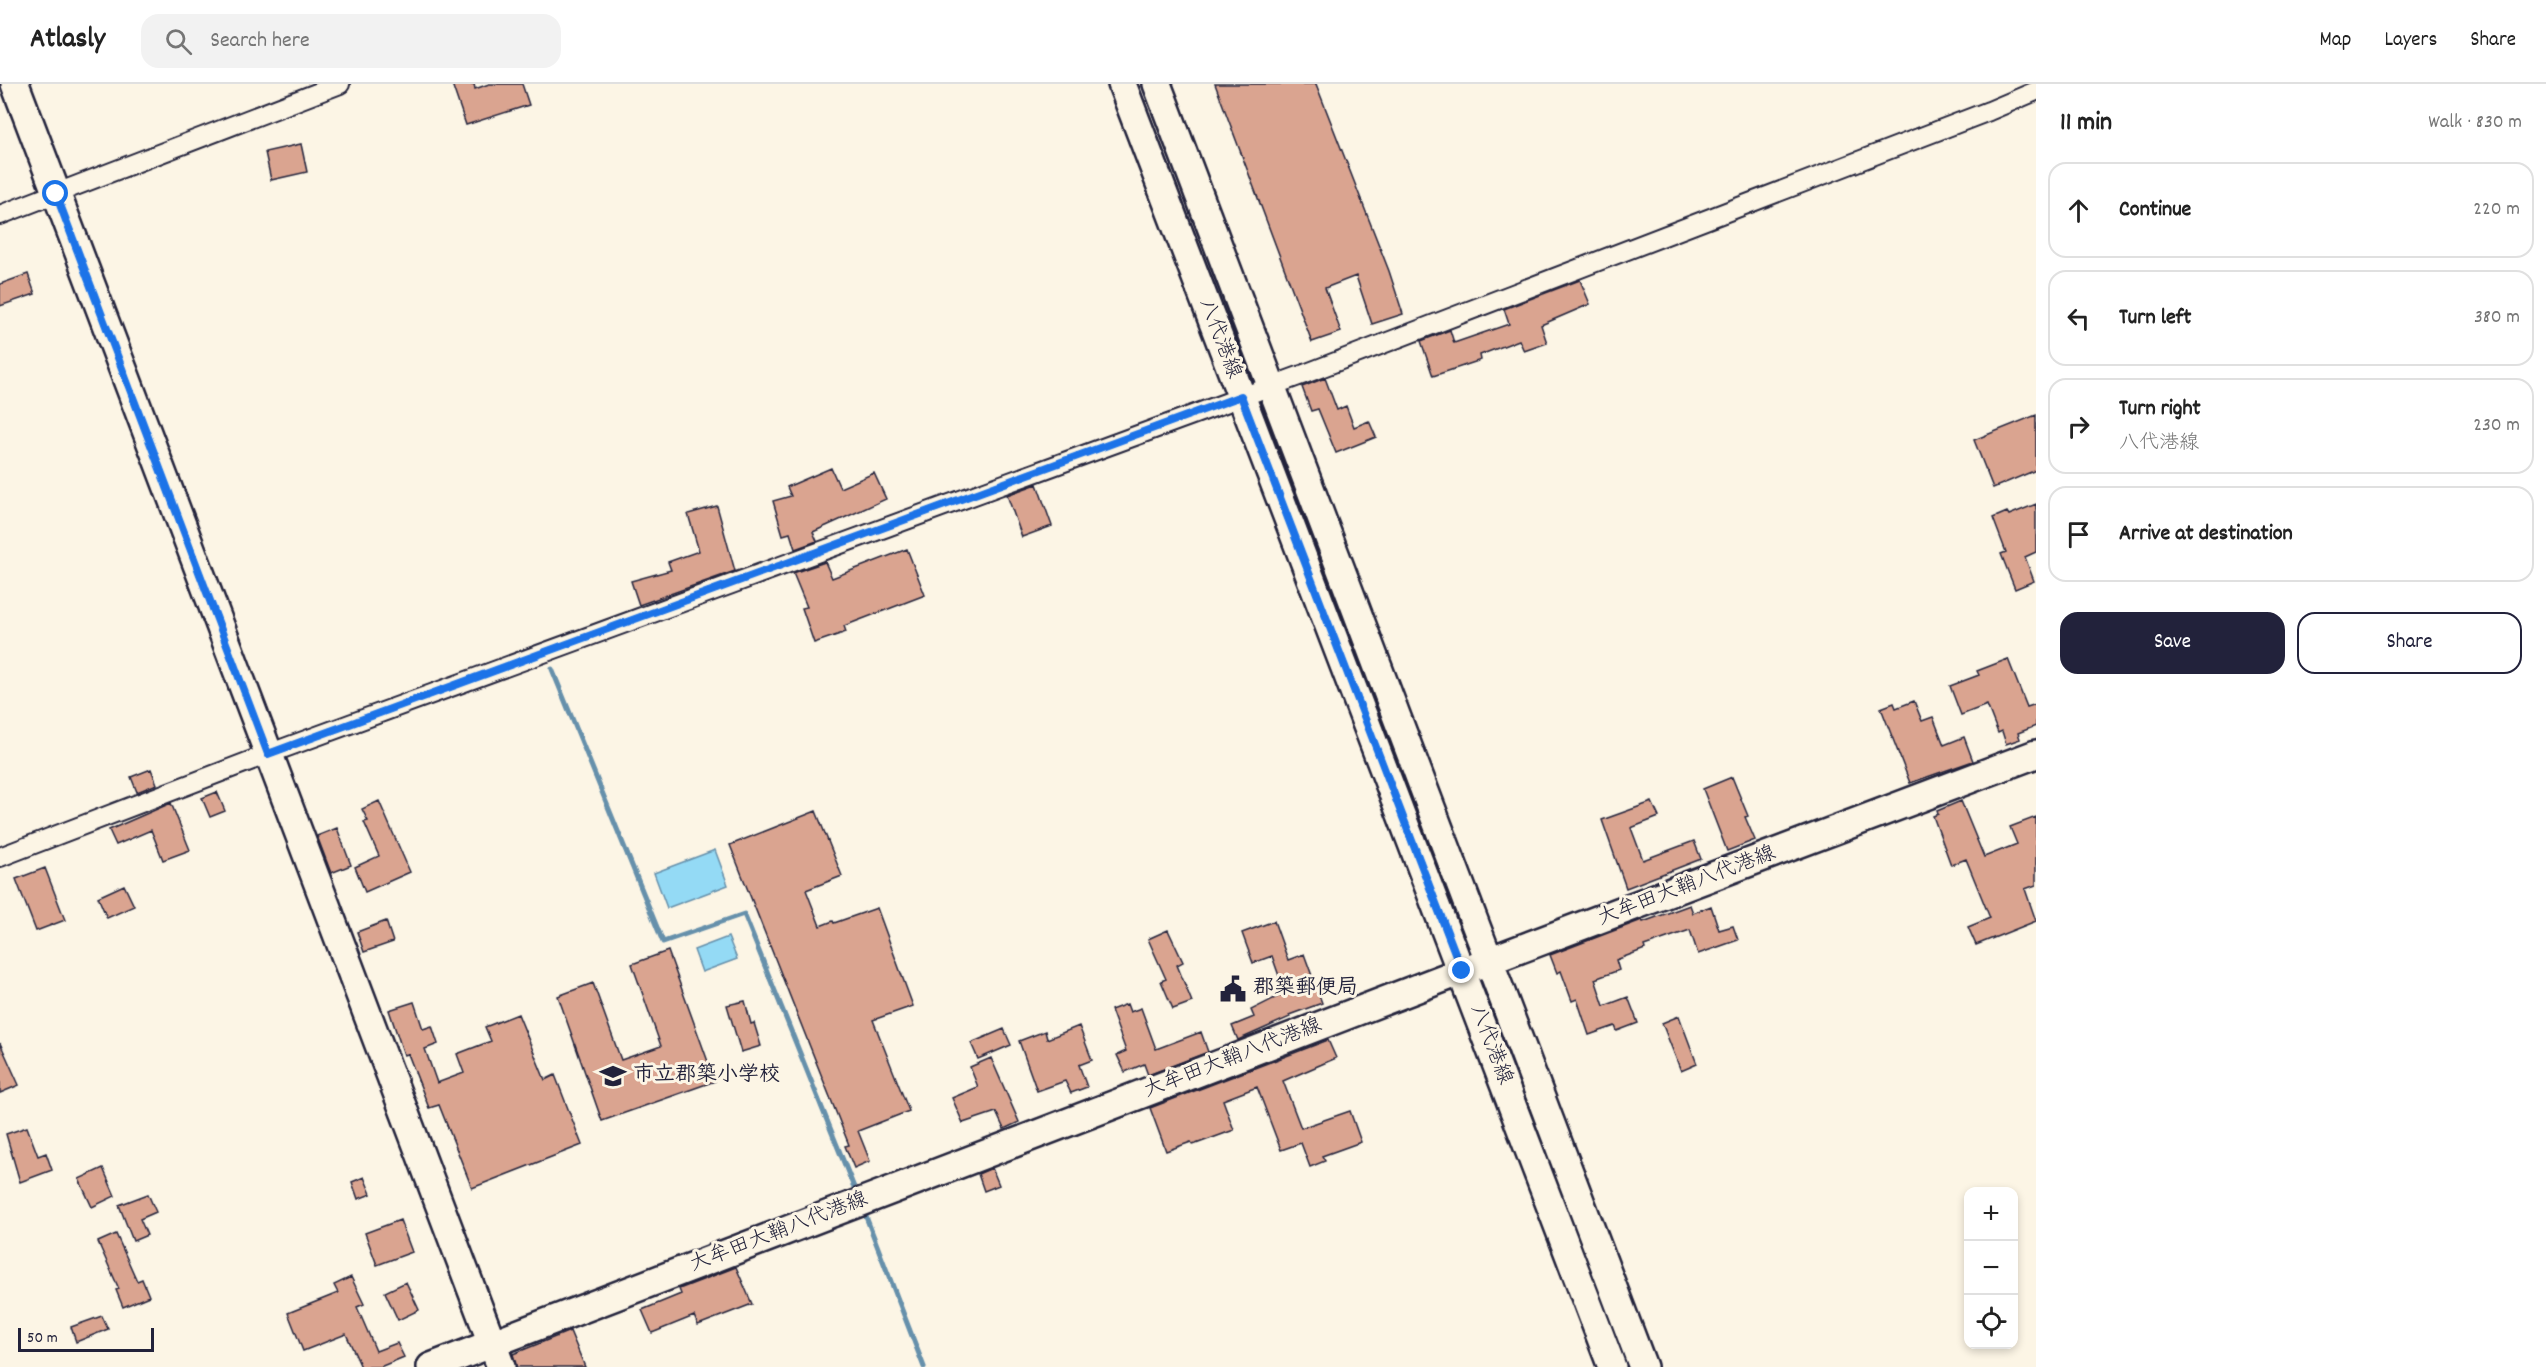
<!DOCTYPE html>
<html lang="en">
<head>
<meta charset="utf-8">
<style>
	:root { --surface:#fff; --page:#f2f2f2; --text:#222; --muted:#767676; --line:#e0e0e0; --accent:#22223b }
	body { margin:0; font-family:Dekko,"Klee One",sans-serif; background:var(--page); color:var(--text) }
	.controls { position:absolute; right:18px; bottom:18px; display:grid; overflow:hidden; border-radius:12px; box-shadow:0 3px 9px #0003 }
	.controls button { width:54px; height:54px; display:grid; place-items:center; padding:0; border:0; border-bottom:2px solid var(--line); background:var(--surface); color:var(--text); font:30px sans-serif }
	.scale { position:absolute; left:18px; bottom:15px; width:136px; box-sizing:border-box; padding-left:6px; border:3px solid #22223b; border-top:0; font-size:16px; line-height:21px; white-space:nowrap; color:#22223b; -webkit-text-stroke:4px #fcf5e5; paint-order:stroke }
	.stop { position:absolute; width:18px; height:18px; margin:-14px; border:4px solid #1a73e8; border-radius:50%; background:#fff }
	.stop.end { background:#1a73e8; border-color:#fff; box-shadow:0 2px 6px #0008 }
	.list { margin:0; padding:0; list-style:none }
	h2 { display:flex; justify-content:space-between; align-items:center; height:78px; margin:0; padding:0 24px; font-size:26px }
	h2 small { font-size:20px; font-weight:400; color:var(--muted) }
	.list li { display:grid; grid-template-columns:39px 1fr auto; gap:18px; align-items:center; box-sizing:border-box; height:96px; margin:0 12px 12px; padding:0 12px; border:2px solid var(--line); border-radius:18px }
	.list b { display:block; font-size:22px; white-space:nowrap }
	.list p { margin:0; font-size:20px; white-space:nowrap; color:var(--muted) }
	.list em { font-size:20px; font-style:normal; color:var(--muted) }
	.actions { display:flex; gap:12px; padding:18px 24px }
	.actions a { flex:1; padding:14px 0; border:2px solid var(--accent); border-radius:18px; text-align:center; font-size:21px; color:var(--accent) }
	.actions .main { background:var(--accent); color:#fff }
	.icon { flex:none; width:33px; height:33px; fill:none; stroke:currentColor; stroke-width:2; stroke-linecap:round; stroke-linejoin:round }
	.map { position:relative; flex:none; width:2036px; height:1283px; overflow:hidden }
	header { display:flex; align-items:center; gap:36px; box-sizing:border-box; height:84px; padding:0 30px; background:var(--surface); border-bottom:2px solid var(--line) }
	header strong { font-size:28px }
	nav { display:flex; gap:33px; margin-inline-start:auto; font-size:21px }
	.search { width:420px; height:54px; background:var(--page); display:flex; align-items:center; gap:15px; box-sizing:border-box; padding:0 21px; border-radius:18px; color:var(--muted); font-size:22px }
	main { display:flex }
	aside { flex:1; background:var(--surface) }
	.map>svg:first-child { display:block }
	.water { fill:#94daf5; stroke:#6690ab; stroke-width:1.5 }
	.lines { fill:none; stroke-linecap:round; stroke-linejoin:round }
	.stream { stroke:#6690ab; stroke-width:5 }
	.building { fill:#daa490; stroke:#22223b; stroke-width:1.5 }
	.street-casing { stroke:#22223b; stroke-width:22 }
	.secondary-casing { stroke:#22223b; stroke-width:32 }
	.street { stroke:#fcf5e5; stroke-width:18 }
	.secondary { stroke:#fcf5e5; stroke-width:27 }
	.route { stroke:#1a73e8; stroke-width:8 }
	.labels { text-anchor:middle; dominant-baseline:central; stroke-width:6; stroke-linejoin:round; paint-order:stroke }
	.street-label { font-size:21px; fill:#22223b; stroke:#fcf5e5 }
	.poi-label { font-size:21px; font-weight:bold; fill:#22223b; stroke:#fcf5e5; text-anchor:start }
</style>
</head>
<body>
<header>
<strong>Atlasly</strong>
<div class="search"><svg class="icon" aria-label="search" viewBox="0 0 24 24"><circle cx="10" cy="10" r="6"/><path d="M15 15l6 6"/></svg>Search here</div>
<nav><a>Map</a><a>Layers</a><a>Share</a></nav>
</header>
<main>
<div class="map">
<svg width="2036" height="1283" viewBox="0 0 2036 1283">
	<rect width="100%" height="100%" fill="#fcf5e5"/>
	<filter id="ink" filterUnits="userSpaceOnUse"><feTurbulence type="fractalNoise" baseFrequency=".0167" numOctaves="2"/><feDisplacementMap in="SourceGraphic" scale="12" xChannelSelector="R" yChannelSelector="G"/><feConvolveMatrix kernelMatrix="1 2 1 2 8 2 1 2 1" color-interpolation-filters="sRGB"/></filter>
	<g filter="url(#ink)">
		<!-- water -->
		<path class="water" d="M715 766 728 801 667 824 654 789Z
			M728 853 737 875 702 888 694 866Z"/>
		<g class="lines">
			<!-- stream -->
			<path class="stream" d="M552 585 663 858 744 830 857 1111
				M863 1125 924 1283"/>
		</g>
		<!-- building -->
		<path class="building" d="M452 0H474L475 5 489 0H522L529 21 466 41Z
			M1215 0H1316L1389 187 1403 230 1372 240 1356 192 1325 204 1341 248 1312 258Z
			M301 60 307 88 271 96 265 68Z
			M28 190 35 210 0 222V200Z
			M1580 196 1590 220 1541 241 1547 259 1524 267 1519 256 1480 271 1481 276 1433 292 1421 257 1450 246 1454 259 1509 240 1504 225Z
			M1325 294 1337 326 1346 322 1354 343 1369 337 1376 353 1336 369 1318 325 1311 327 1302 303Z
			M2036 331V386L1993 404 1974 356Z
			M831 384 840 404 874 389 886 415 813 448 817 457 795 465 790 449 783 451 773 417 791 412 787 403Z
			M1037 400 1052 442 1022 453 1007 411Z
			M2036 420V468L2025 473 2034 497 2015 505 2001 470 2006 468 1993 434 2007 428 2009 431Z
			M717 422 735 487 639 521 631 497 671 486 668 478 699 467 688 430Z
			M907 465 925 511 844 542 846 548 814 559 802 524 807 523 793 489 825 478 832 494Z
			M2008 575 2027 623 2036 620V642L2018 649 2020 655 2006 660 2002 647 1998 649 1987 621 1961 631 1950 602 1979 591 1977 587Z
			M1914 617 1922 637 1933 633 1944 661 1964 653 1973 677 1910 699 1881 624 1894 619 1896 624Z
			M151 685 157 700 137 708 131 693Z
			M1732 693 1748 732 1745 733 1755 756 1727 767 1703 705Z
			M217 708 225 727 210 733 202 714Z
			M379 717 410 788 365 808 355 783 379 772 364 738 368 737 362 725Z
			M1961 717 1984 773 2017 760 2010 743 2036 733V801L2025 805 2036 837 1976 861 1968 843 1990 834 1966 775 1951 781 1933 732 1938 730 1937 727Z
			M1652 718 1659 733 1631 744 1643 776 1694 757 1701 775 1626 804 1602 736Z
			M171 719 190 766 163 776 151 746 116 761 109 746Z
			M816 727 842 792 806 806 820 842 833 837 834 839 877 824 913 922 873 936 909 1027 858 1047 870 1077 854 1084 845 1062 849 1061 730 761Z
			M337 744 351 781 331 789 317 752Z
			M45 784 65 836 36 847 16 795Z
			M124 801 134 822 107 834 98 813Z
			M1690 821 1693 829 1711 822 1719 846 1733 842 1738 856 1698 870 1690 846 1644 862 1645 865 1616 876 1619 886 1595 895 1604 922 1628 913 1638 939 1617 947 1615 942 1589 951 1577 915 1572 917 1561 887 1557 889 1550 871 1642 836 1643 838Z
			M386 837 393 858 364 868 357 848Z
			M1274 837 1288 876 1304 870 1322 919 1289 931 1290 933 1238 956 1232 942 1254 933 1251 926 1285 909 1272 872 1253 879 1242 849Z
			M1168 846 1183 878 1177 881 1192 918 1173 925 1161 897 1166 895 1148 855Z
			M668 867 715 997 602 1037 558 912 593 899 621 976 661 962 632 880Z
			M745 917 751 940 754 939 761 962 741 968 727 921Z
			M414 918 423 945 432 942 438 960 425 965 437 999 464 989 457 970 491 957 485 943 518 930 545 996 555 991 582 1061 472 1104 439 1021 429 1024 408 970 404 971 389 926Z
			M1127 920 1130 928 1141 924 1156 965 1201 948 1208 968 1148 991 1144 980 1125 988 1117 971 1126 967 1111 926Z
			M1679 932 1697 980 1681 987 1662 939Z
			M1079 942 1092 976 1079 981 1087 1003 1071 1009 1065 997 1037 1007 1019 957 1045 947 1047 955Z
			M1004 945 1011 961 978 975 971 959Z
			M1328 956 1336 974 1283 997 1301 1044 1350 1027 1361 1058 1322 1072 1325 1077 1310 1083 1301 1059 1281 1066 1257 1003 1223 1016 1234 1046 1193 1061 1191 1058 1166 1067 1150 1024Z
			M0 959 19 1001 0 1009Z
			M991 974 1019 1038 1004 1045 996 1028 963 1039 952 1014 978 1003 970 983Z
			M27 1043 38 1072 46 1069 52 1086 20 1098 6 1050Z
			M103 1084 115 1112 92 1123 79 1095Z
			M992 1084 999 1101 984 1107 978 1090Z
			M364 1093 371 1110 358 1115 352 1098Z
			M148 1110 156 1128 140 1135 147 1151 133 1157 119 1121Z
			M400 1136 412 1168 377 1181 365 1149Z
			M116 1150 137 1197 142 1195 149 1212 123 1223 116 1206 119 1205 98 1158Z
			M736 1183 752 1220 698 1241 694 1232 652 1249 642 1226 681 1210 679 1205Z
			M351 1193 364 1220 357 1223 376 1267 397 1259 404 1273 380 1283H361L346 1250 303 1267 288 1229 338 1209 334 1201Z
			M406 1198 419 1226 398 1236 385 1208Z
			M102 1232 108 1245 76 1258 71 1243Z
			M570 1247 585 1283H516L513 1270Z"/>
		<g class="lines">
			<!-- street casing -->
			<g class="street-casing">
				<path id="street" d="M0 131 340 0
					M0 773 268 670 1307 289 1989 27 2036 7"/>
			</g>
			<!-- secondary casing -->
			<g class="secondary-casing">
				<path id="secondary" d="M15 0 501 1283
					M1122 0 1612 1283
					M1157 0 1643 1283
					M431 1283 1462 887 2036 670"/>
			</g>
			<!-- street -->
			<use href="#street" class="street"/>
			<!-- secondary -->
			<use href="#secondary" class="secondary"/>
		</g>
	</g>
	<g class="lines" filter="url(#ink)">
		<!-- route -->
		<path class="route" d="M56 110 268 670 1241 312 1462 887"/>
	</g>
	<!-- icons -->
	<defs>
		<g id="civic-bare" transform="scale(2.07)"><path d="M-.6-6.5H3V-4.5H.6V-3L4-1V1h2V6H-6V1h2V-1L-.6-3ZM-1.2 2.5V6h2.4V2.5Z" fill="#22223b" stroke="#fcf5e5" stroke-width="2.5" paint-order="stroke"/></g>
		<g id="school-bare" transform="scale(2.07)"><path d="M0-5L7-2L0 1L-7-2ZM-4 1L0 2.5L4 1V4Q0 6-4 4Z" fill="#22223b" stroke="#fcf5e5" stroke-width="2.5" paint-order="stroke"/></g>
	</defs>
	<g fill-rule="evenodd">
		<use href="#civic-bare" x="1233" y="905"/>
		<use href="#school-bare" x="613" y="992"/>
	</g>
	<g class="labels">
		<!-- street labels -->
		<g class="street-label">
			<text transform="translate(1219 255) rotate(69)">八代港線</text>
			<text transform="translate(1687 803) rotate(-21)">大牟田大鞘八代港線</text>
			<text transform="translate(1490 961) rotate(69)">八代港線</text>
			<text transform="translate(1233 975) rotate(-21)">大牟田大鞘八代港線</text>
			<text transform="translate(779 1149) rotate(-21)">大牟田大鞘八代港線</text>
		</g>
		<!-- poi labels -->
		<g class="poi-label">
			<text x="1253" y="905">郡築郵便局</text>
			<text x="633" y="992">市立郡築小学校</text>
		</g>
	</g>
</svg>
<div class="controls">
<button>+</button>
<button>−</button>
<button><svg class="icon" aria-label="locate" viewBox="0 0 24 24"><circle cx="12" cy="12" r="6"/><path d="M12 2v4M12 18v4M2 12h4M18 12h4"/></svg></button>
</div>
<div class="scale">50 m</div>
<div class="stop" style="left:56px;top:110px"></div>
<div class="stop end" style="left:1462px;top:887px"></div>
</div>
<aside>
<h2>11 min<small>Walk · 830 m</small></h2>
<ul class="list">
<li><svg class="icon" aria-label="ahead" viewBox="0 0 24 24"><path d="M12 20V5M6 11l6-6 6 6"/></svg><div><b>Continue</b></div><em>220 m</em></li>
<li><svg class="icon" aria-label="left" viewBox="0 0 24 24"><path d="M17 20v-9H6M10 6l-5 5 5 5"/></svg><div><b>Turn left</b></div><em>380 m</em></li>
<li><svg class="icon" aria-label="right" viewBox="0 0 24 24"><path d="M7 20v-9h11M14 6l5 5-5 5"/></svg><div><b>Turn right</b><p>八代港線</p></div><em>230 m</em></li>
<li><svg class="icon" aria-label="arrive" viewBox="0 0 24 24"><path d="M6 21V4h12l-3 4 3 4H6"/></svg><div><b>Arrive at destination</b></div></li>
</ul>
<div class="actions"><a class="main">Save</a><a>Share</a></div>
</aside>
</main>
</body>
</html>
